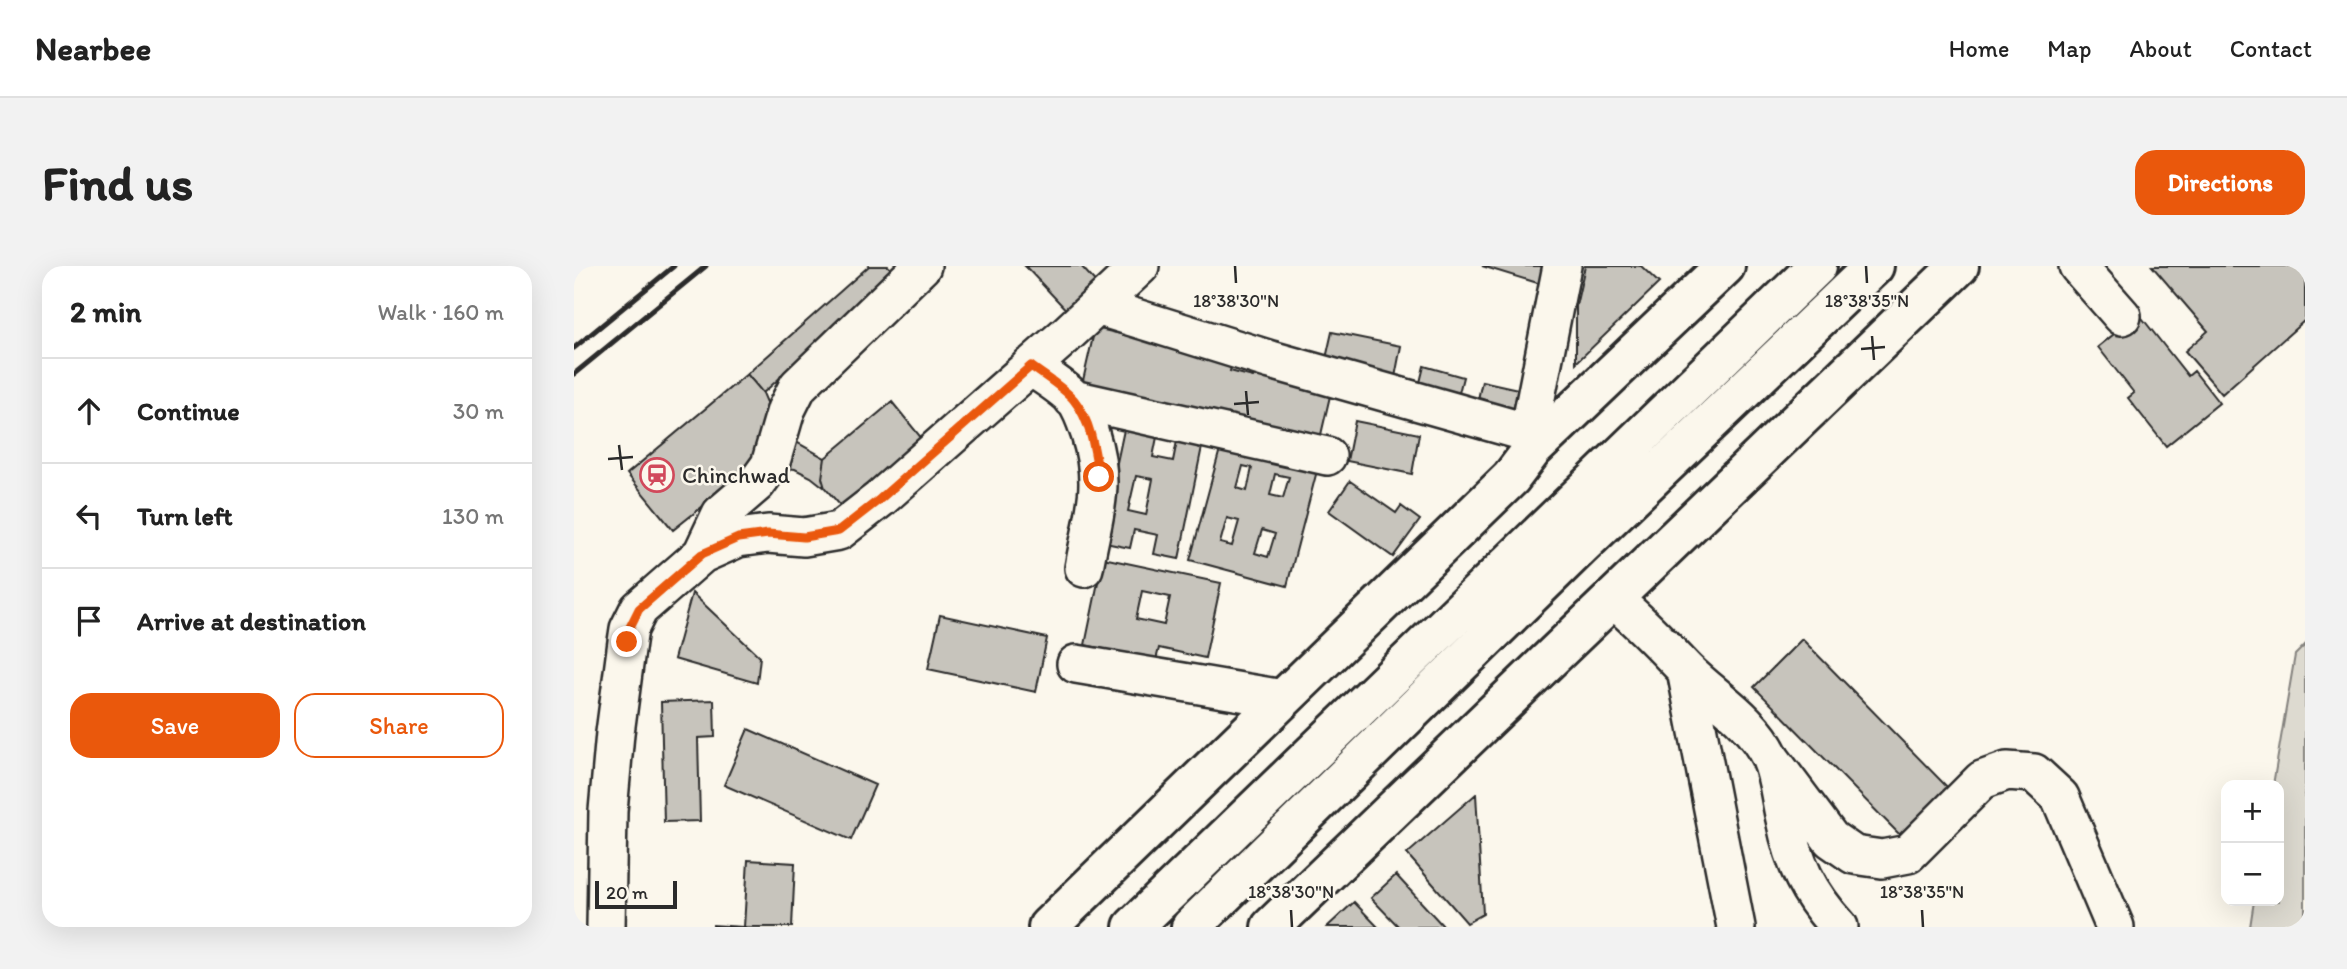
<!DOCTYPE html>
<html lang="en">
<head>
<meta charset="utf-8">
<style>
	:root { --surface:#fff; --page:#f2f2f2; --text:#222; --muted:#767676; --line:#e0e0e0; --accent:#ea580c }
	body { margin:0; font-family:Itim,sans-serif; background:var(--page); color:var(--text) }
	.controls { position:absolute; right:21px; bottom:21px; display:grid; overflow:hidden; border-radius:14px; box-shadow:0 7px 28px #0002 }
	.controls button { width:63px; height:63px; display:grid; place-items:center; padding:0; border:0; border-bottom:2px solid var(--line); background:var(--surface); color:var(--text); font:35px sans-serif }
	.scale { position:absolute; left:21px; bottom:18px; width:82px; box-sizing:border-box; padding-left:7px; border:4px solid #2b2b2b; border-top:0; font-size:19px; line-height:24px; white-space:nowrap; color:#2b2b2b; -webkit-text-stroke:5px #fbf7ec; paint-order:stroke }
	.stop { position:absolute; width:21px; height:21px; margin:-16px; border:5px solid #ea580c; border-radius:50%; background:#fff }
	.stop.end { background:#ea580c; border-color:#fff; box-shadow:0 2px 7px #0008 }
	.list { margin:0; padding:0; list-style:none }
	h2 { display:flex; justify-content:space-between; align-items:center; height:91px; margin:0; padding:0 28px; font-size:30px }
	h2 small { font-size:23px; font-weight:400; color:var(--muted) }
	.list li { display:grid; grid-template-columns:46px 1fr auto; gap:21px; align-items:center; box-sizing:border-box; height:105px; padding:0 28px; border-top:2px solid var(--line) }
	.list b { display:block; font-size:26px; white-space:nowrap }
	.list em { font-size:23px; font-style:normal; color:var(--muted) }
	.actions { display:flex; gap:14px; padding:21px 28px }
	.actions a { flex:1; padding:16px 0; border:2px solid var(--accent); border-radius:21px; text-align:center; font-size:24px; color:var(--accent) }
	.actions .main { background:var(--accent); color:#fff }
	.icon { flex:none; width:38px; height:38px; fill:none; stroke:currentColor; stroke-width:2; stroke-linecap:round; stroke-linejoin:round }
	.map { position:relative; flex:none; width:1731px; height:661px; overflow:hidden; border-radius:21px }
	header { display:flex; align-items:center; gap:42px; box-sizing:border-box; height:98px; padding:0 35px; background:var(--surface); border-bottom:2px solid var(--line) }
	header strong { font-size:33px }
	nav { display:flex; gap:38px; margin-inline-start:auto; font-size:24px }
	.intro { display:flex; align-items:center; justify-content:space-between; box-sizing:border-box; height:168px; padding:0 42px }
	h1 { margin:0; font-size:49px }
	.button { padding:18px 32px; border-radius:21px; background:var(--accent); color:#fff; font-size:24px; font-weight:700 }
	main { display:flex; gap:42px; padding:0 42px }
	aside { flex:1; background:var(--surface); border-radius:21px; box-shadow:0 7px 28px #0002 }
	.map>svg:first-child { display:block }
	.green { fill:#dddad0; stroke:#84827e; stroke-width:2 }
	.building { fill:#c7c4bc; stroke:#2b2b2b; stroke-width:2; fill-rule:evenodd }
	.lines { fill:none; stroke-linecap:round; stroke-linejoin:round }
	.minor-casing { stroke:#2b2b2b; stroke-width:42 }
	.major-casing { stroke:#2b2b2b; stroke-width:44 }
	.highway-casing { stroke:#2b2b2b; stroke-width:44 }
	.minor { stroke:#fbf7ec; stroke-width:37 }
	.major { stroke:#fbf7ec; stroke-width:38 }
	.highway { stroke:#fbf7ec; stroke-width:38 }
	.rail { stroke:#2b2b2b; stroke-width:5 }
	.route { stroke:#ea580c; stroke-width:9 }
	.ticks { fill:none; stroke:#2b2b2b; stroke-width:2.5 }
	.labels { text-anchor:middle; dominant-baseline:central; stroke-width:5; stroke-linejoin:round; paint-order:stroke }
	.poi-label { font-size:23px; fill:#2b2b2b; stroke:#fbf7ec; text-anchor:start }
	.ticks-label { font-size:18px; text-anchor:middle; fill:#2b2b2b; stroke:#fbf7ec; stroke-width:5; stroke-linejoin:round; paint-order:stroke }
</style>
</head>
<body>
<header>
<strong>Nearbee</strong>
<nav><a>Home</a><a>Map</a><a>About</a><a>Contact</a></nav>
</header>
<div class="intro"><h1>Find us</h1><a class="button">Directions</a></div>
<main>
<aside>
<h2>2 min<small>Walk · 160 m</small></h2>
<ul class="list">
<li><svg class="icon" aria-label="ahead" viewBox="0 0 24 24"><path d="M12 20V5M6 11l6-6 6 6"/></svg><div><b>Continue</b></div><em>30 m</em></li>
<li><svg class="icon" aria-label="left" viewBox="0 0 24 24"><path d="M17 20v-9H6M10 6l-5 5 5 5"/></svg><div><b>Turn left</b></div><em>130 m</em></li>
<li><svg class="icon" aria-label="arrive" viewBox="0 0 24 24"><path d="M6 21V4h12l-3 4 3 4H6"/></svg><div><b>Arrive at destination</b></div></li>
</ul>
<div class="actions"><a class="main">Save</a><a>Share</a></div>
</aside>
<div class="map">
<svg width="1731" height="661" viewBox="0 0 1731 661">
	<rect width="100%" height="100%" fill="#fbf7ec"/>
	<filter id="ink" filterUnits="userSpaceOnUse"><feTurbulence type="fractalNoise" baseFrequency=".0143" numOctaves="2"/><feDisplacementMap in="SourceGraphic" scale="14" xChannelSelector="R" yChannelSelector="G"/><feConvolveMatrix kernelMatrix="1 2 1 2 8 2 1 2 1" color-interpolation-filters="sRGB"/></filter>
	<g filter="url(#ink)">
		<!-- green -->
		<path class="green" d="M1731 379V661H1676L1680 635H1705V519H1699L1721 389Z"/>
		<!-- building -->
		<path class="building" d="M295 0H314L322 8 189 127 173 108Z
			M451 0H507L527 22 498 50Z
			M908 0H976L970 19Z
			M1011 0H1067L1085 17 1002 97V40Z
			M1578 0H1731V54L1648 128 1611 85 1634 65Z
			M1565 48 1614 110 1620 105 1645 137 1592 180 1554 132 1560 127 1524 81Z
			M521 62 659 94 656 105 679 111 682 99 759 117 746 173 508 119Z
			M758 66 827 80 821 111 751 97Z
			M850 100 889 111 881 143 842 133Z
			M173 108 189 127 195 141 184 193 173 205 99 264 53 208Z
			M908 115 944 123 937 155 901 147Z
			M318 136 354 180 273 247 251 222 248 212 251 192Z
			M196 154 222 176 251 192 248 212 251 222 237 211 221 203 204 201Z
			M781 155 845 168 838 208 773 195Z
			M551 159 584 166 579 191 599 195 604 170 629 176 605 293 580 288 584 269 560 264 556 282 526 276ZM562 210 579 213 572 249 554 245Z
			M649 172 745 197 713 320 616 294ZM669 200 678 202 673 225 663 222ZM701 208 715 211 709 232 696 229ZM653 252 665 255 658 280 646 277ZM688 264 701 268 694 291 681 287Z
			M776 215 822 247 827 240 846 254 819 291 755 245Z
			M529 292 647 317 631 392 585 382 582 394 511 379ZM568 325 596 331 590 359 562 353Z
			M118 327 186 391 183 417 100 393Z
			M366 349 473 372 462 426 354 403Z
			M1228 373 1379 527 1331 574 1180 421Z
			M140 434 141 471 124 472 126 555 90 556 87 436Z
			M174 463 301 519 277 574 150 519Z
			M902 528 909 648 893 657 833 588Z
			M174 594 221 597 218 661H139V659L170 661Z
			M822 609 870 661H825L797 632Z
			M780 636 804 661H753Z"/>
		<g class="lines">
			<!-- minor casing -->
			<g class="minor-casing">
				<path id="minor" d="M1504 0 1548 50
					M523 40 697 94 955 167
					M456 100C470 110 489 121 500 133 508 143 512 156 516 168 533 222 519 249 510 302
					M499 133 753 190
					M958 184 955 167 988 0
					M128 288 147 248 183 217 196 199 212 144 224 120 348 0
					M1039 333C1066 355 1088 379 1112 404 1141 433 1177 452 1196 491 1205 511 1206 533 1211 553 1220 598 1234 627 1265 661
					M502 398 709 433
					M1112 404 1162 661
					M1197 493 1257 573 1280 589 1308 593 1334 588 1408 514 1433 505 1460 507 1486 531 1541 661
					M32 661 34 545 41 467 53 376 55 363 65 343 128 288 164 272 194 268 230 271 265 265 306 233 491 70 566 0"/>
			</g>
			<!-- major casing -->
			<g class="major-casing">
				<path id="major" d="M474 661 937 212 958 184 1151 0
					M697 661 1385 0"/>
			</g>
			<!-- highway casing -->
			<g class="highway-casing">
				<path id="highway" d="M559 661 1243 0
					M617 661 1006 281 1300 0"/>
			</g>
			<!-- minor -->
			<use href="#minor" class="minor"/>
			<!-- major -->
			<use href="#major" class="major"/>
			<!-- highway -->
			<use href="#highway" class="highway"/>
			<!-- rail -->
			<path class="rail" d="M0 82 100 0
				M0 108 132 0"/>
		</g>
	</g>
	<g class="lines" filter="url(#ink)">
		<!-- route -->
		<path class="route" d="M53 376 55 363 65 343 128 288 164 272 194 268 230 271 265 265 306 233 457 100C470 110 489 121 500 134 517 155 521 186 525 211"/>
	</g>
	<!-- ticks -->
	<path class="ticks" d="M661 0 662 17M1292 0 1293 17M1298 70 1300 94M1287 83 1311 81M672 125 674 149M660 138 685 136M45 179 48 204M34 193 59 191M717 644 718 661M1348 644 1349 661"/>
	<!-- icons -->
	<defs>
		<g id="station-ring" transform="scale(1.75)"><circle r="9.5" fill="#fbf7ec" stroke="#d1495b" stroke-width="1.5"/><path d="M-3-6H3Q5-6 5-4V2Q5 4 3 4L4.5 6H3L1.5 4h-3L-3 6H-4.5L-3 4Q-5 4-5 2V-4Q-5-6-3-6ZM-3.5-4v3h7v-3ZM-3.5 1v1.5H-2V1ZM2 1v1.5H3.5V1Z" fill="#d1495b"/></g>
	</defs>
	<g fill-rule="evenodd">
		<use href="#station-ring" x="83" y="209"/>
	</g>
	<g class="labels">
		<!-- poi labels -->
		<g class="poi-label">
			<text x="108" y="209">Chinchwad</text>
		</g>
	</g>
	<g class="ticks-label">
		<text x="662" y="41">18°38'30"N</text>
		<text x="1293" y="41">18°38'35"N</text>
		<text x="717" y="632">18°38'30"N</text>
		<text x="1348" y="632">18°38'35"N</text>
	</g>
</svg>
<div class="controls">
<button>+</button>
<button>−</button>
</div>
<div class="scale">20 m</div>
<div class="stop" style="left:525px;top:211px"></div>
<div class="stop end" style="left:53px;top:376px"></div>
</div>
</main>
</body>
</html>
